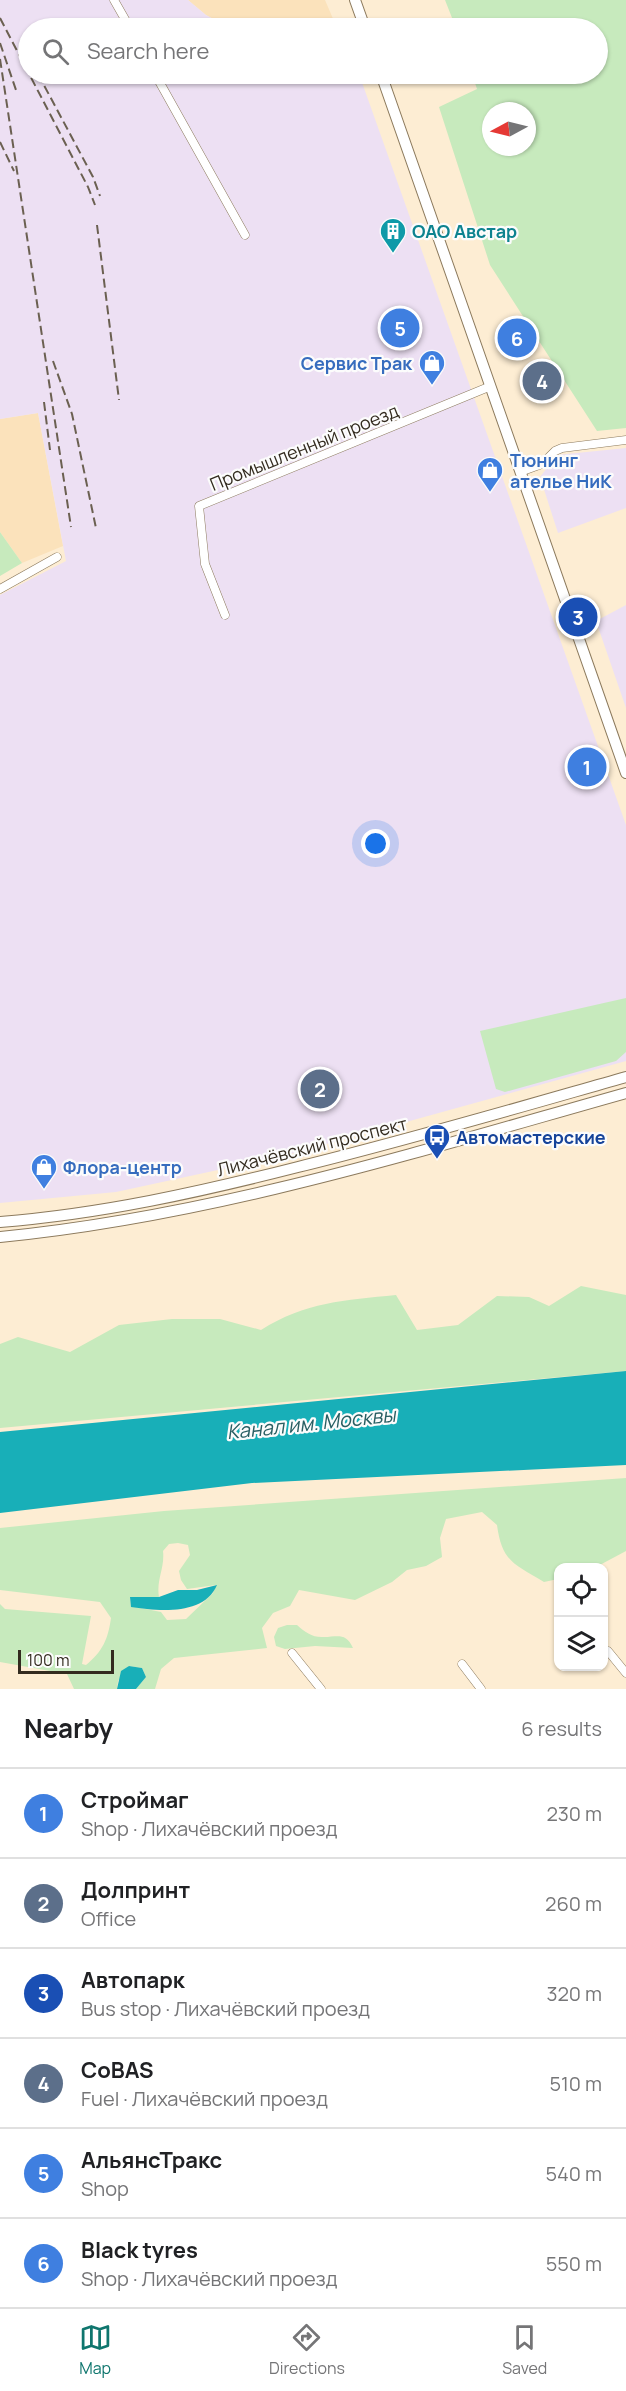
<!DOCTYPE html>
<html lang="en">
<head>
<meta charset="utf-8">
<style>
	:root { --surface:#fff; --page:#f2f2f2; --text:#202124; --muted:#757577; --line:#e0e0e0; --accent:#0f766e }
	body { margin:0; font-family:Manrope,sans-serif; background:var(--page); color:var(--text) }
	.controls { position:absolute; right:18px; bottom:18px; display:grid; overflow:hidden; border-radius:12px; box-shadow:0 2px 4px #0004 }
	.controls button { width:54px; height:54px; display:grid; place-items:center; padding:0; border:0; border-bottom:2px solid var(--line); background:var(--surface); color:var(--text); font:30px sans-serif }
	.compass { position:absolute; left:482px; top:102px; width:54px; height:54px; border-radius:50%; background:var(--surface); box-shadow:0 2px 4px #0004; rotate:263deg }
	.scale { position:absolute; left:18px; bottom:15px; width:96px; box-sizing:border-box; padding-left:6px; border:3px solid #332b1f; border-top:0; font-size:16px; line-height:21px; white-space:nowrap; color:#332b1f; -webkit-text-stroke:4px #fcfcfc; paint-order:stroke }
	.you { position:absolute; left:376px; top:844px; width:21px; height:21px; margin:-15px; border:4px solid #fff; border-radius:50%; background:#1a73e8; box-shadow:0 0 0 9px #1a73e833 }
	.badge { display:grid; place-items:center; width:39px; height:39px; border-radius:50%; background:var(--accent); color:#fff; font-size:20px; font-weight:700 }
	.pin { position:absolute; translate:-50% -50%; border:3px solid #fff; box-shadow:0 2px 6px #0006 }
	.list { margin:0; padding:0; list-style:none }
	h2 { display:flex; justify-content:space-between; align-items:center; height:78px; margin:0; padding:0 24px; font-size:26px }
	h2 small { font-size:20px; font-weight:400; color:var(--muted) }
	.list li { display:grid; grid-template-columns:39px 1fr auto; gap:18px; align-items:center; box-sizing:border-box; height:90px; padding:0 24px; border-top:2px solid var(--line) }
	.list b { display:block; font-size:22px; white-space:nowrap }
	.list p { margin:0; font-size:20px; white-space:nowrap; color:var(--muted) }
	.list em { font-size:20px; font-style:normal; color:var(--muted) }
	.icon { flex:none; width:33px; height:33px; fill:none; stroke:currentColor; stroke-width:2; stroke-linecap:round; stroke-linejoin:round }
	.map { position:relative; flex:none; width:626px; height:1689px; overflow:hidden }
	.search { position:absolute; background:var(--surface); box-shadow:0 2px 4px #0004; left:18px; right:18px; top:18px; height:66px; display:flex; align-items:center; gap:15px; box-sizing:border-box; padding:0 21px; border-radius:33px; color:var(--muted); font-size:22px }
	.sheet { height:618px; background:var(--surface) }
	nav { display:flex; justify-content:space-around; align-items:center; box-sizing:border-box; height:84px; border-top:2px solid var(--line); background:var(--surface); font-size:16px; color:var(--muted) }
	nav a { display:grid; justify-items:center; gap:3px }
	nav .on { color:var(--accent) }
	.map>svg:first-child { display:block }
	.built { fill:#fbe2bb }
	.industrial { fill:#ede0f3 }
	.green { fill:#c7eabd; fill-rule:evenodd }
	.water { fill:#18afb8 }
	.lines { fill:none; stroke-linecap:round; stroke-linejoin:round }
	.street-casing { stroke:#8c7a5d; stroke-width:9 }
	.secondary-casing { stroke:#8c7a5d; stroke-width:12 }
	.street { stroke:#fff; stroke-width:8 }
	.secondary { stroke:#fff; stroke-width:10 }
	.rail { stroke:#6b6051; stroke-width:2; stroke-dasharray:9 4.5; stroke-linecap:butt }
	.labels { text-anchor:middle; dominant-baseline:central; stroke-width:4.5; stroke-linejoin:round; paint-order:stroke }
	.culture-label { font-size:18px; font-weight:bold; fill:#0d838f; stroke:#fcfcfc; text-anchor:start }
	.shop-label { font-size:18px; font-weight:bold; fill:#366cbe; stroke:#fcfcfc; text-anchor:start }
	.street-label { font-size:18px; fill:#332b1f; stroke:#fcfcfc }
	.transit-label { font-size:18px; font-weight:bold; fill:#164399; stroke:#fcfcfc; text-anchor:start }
	.water-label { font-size:20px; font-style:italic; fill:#295f63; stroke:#fcfcfc }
</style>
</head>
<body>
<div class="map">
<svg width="626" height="1689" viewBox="0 0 626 1689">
	<rect width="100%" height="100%" fill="#fdedd3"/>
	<!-- built -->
	<path class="built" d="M188 0H325L337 28H230L206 15Z
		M38 413 63 546 22 563 0 532V419Z"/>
	<!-- industrial -->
	<path class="industrial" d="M0 0H188L206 15 230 28H28V74H359L626 825V1061L287 1155 116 1192 0 1203V595L66 561 38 413 0 419Z
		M626 448V508L558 533 540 477 557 455Z
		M626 605V708L596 621Z"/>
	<!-- green -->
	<path class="green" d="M445 0H626V428L597 431 490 265 439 107 477 89 472 74H598V28H456ZM491 111H527V147H491Z
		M0 532 22 563 0 576Z
		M626 998V1052L616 1061 505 1092 496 1089 480 1031Z
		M581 1286 626 1295V1371L0 1428V1344L18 1337 70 1352 119 1325 172 1319H220L261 1330C305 1302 345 1300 396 1295L417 1330 458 1325 497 1296 529 1297 549 1306Z
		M626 1478V1551L596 1567 558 1568V1579L544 1582C514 1564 502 1562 497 1525L482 1512 446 1519 440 1538 442 1557 426 1566 407 1570 392 1582 355 1600 299 1590 290 1606 273 1613 262 1628 267 1648 174 1658 161 1669 155 1689H136L146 1677 142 1668 129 1666 118 1681 117 1689H74L67 1674 0 1662V1604L5 1609 91 1616 82 1664 86 1665C103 1651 108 1639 111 1618L100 1602 0 1590V1528L164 1511ZM178 1543 188 1545 190 1555 179 1571 181 1580 187 1589 216 1585 213 1593 186 1619 167 1620 161 1612 131 1606 130 1597H159C156 1580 165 1568 163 1551L169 1544Z
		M287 1625H297C305 1632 313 1638 324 1637 337 1637 346 1632 353 1648L315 1646 285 1649 276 1646 274 1637 278 1628Z"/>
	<!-- water -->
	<path class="water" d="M626 1371V1465L252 1483 0 1513V1432Z
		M217 1585C204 1616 158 1611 131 1607L130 1597H159L178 1590H197Z
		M129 1666 142 1668 146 1677 136 1689H117L121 1671Z"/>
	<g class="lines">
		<!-- street casing -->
		<g class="street-casing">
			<path id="street" d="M114 0 130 28
				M155 74 245 235
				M520 472 542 464 555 451 562 448 626 440
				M0 589 57 557
				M225 615 205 564 199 506 491 386
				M608 1651 626 1673
				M292 1653 321 1689
				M462 1664 481 1689"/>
		</g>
		<!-- secondary casing -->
		<g class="secondary-casing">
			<path id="secondary" d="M355 0 365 28
				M381 74 626 773
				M0 1222C101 1214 200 1192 298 1167 408 1140 517 1108 626 1077
				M0 1237C214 1216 420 1151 626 1093"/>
		</g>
		<!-- street -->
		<use href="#street" class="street"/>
		<!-- secondary -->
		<use href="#secondary" class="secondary"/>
		<!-- rail -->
		<path class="rail" d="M0 18 88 187 95 205
			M0 43 16 90
			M0 59 71 527
			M38 74 93 177 100 196
			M0 142 14 171
			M97 225 119 400
			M53 361 72 414 96 528
			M44 402 50 450"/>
	</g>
	<!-- icons -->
	<defs>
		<g id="building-pin" transform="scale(1.35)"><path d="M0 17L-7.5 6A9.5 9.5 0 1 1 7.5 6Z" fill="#0f9aa8" stroke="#fcfcfc"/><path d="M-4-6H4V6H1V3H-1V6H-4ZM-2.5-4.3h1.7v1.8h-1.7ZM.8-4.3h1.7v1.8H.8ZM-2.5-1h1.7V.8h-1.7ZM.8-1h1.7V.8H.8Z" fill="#fff"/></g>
		<g id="shop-pin" transform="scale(1.35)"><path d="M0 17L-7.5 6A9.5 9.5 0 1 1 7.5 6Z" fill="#3f7fe0" stroke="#fcfcfc"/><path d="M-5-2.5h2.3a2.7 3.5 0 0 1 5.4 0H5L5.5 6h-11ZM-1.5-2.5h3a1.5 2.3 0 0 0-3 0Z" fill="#fff"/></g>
		<g id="bus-pin" transform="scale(1.35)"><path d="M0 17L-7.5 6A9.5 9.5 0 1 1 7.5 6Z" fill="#1a4fb4" stroke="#fcfcfc"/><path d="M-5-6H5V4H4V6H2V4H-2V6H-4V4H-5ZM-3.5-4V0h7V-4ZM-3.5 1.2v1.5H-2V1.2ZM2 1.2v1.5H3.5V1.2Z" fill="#fff"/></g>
	</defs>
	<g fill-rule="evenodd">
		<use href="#building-pin" x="393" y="231"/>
		<use href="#shop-pin" x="432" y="363"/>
		<use href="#shop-pin" x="490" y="470"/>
		<use href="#bus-pin" x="437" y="1137"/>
		<use href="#shop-pin" x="44" y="1167"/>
	</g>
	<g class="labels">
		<!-- culture labels -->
		<g class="culture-label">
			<text x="412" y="231">ОАО Австар</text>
		</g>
		<!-- shop labels -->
		<g class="shop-label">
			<text x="412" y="363" text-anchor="end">Сервис Трак</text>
			<text x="510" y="460">Тюнинг<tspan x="510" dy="21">ателье НиК</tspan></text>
			<text x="63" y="1167">Флора-центр</text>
		</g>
		<!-- street labels -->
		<g class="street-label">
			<text transform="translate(304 447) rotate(-22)">Промышленный проезд</text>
			<text transform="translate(312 1146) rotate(-14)">Лихачёвский проспект</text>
		</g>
		<!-- transit labels -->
		<g class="transit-label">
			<text x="456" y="1137">Автомастерские</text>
		</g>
		<!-- water labels -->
		<g class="water-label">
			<text transform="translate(311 1423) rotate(-6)">Канал им. Москвы</text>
		</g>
	</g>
</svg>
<div class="controls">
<button><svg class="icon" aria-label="locate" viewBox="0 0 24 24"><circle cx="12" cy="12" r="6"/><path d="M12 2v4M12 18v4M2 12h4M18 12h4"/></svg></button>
<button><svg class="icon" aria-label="layers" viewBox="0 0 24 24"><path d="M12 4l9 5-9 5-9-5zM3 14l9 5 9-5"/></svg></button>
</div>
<svg class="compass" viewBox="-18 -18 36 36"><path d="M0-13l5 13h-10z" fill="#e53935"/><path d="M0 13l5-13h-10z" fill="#757577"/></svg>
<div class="scale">100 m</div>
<div class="you"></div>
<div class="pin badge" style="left:587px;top:767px;background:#3f7fe0">1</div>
<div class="pin badge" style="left:320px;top:1089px;background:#5c6f8a">2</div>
<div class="pin badge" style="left:578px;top:617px;background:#1a4fb4">3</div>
<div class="pin badge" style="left:542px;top:381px;background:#5c6f8a">4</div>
<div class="pin badge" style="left:400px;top:328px;background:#3f7fe0">5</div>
<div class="pin badge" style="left:517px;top:338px;background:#3f7fe0">6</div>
<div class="search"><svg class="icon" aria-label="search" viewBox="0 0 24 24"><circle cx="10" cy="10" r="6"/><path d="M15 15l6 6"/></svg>Search here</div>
</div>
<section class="sheet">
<h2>Nearby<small>6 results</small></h2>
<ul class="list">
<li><span class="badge" style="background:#3f7fe0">1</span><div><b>Строймаг</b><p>Shop · Лихачёвский проезд</p></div><em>230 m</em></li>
<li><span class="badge" style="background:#5c6f8a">2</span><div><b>Долпринт</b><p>Office</p></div><em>260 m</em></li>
<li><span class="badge" style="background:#1a4fb4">3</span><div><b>Автопарк</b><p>Bus stop · Лихачёвский проезд</p></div><em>320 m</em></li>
<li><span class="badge" style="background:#5c6f8a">4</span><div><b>CoBAS</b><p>Fuel · Лихачёвский проезд</p></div><em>510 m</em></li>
<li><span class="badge" style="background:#3f7fe0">5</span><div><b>АльянсТракс</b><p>Shop</p></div><em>540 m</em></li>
<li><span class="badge" style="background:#3f7fe0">6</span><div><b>Black tyres</b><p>Shop · Лихачёвский проезд</p></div><em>550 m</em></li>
</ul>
</section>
<nav>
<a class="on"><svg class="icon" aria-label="map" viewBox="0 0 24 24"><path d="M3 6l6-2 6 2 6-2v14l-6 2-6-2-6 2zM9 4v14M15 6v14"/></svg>Map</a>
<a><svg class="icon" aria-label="directions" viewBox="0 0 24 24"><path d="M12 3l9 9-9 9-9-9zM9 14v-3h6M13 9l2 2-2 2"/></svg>Directions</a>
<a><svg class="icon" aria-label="saved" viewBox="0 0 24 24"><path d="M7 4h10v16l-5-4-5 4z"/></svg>Saved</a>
</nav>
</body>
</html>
